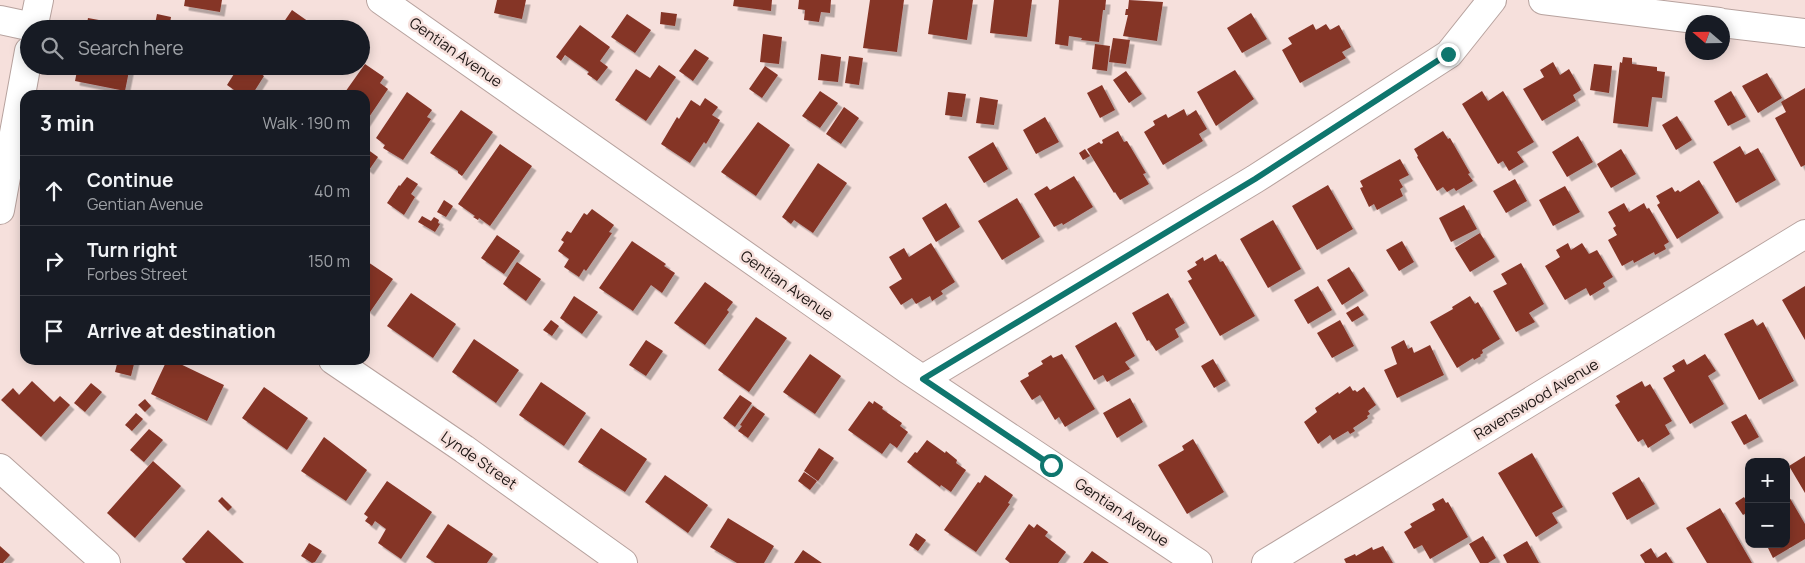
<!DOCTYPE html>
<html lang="en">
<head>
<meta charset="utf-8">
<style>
	:root { --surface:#171b24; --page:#20242c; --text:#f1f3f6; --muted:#9ea1a6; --line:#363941 }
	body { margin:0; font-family:Manrope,sans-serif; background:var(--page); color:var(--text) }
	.controls { position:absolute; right:15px; bottom:15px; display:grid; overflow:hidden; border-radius:10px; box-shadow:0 2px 12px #0003 }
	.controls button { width:45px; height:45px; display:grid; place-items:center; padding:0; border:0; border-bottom:1px solid var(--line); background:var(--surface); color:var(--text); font:25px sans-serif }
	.compass { position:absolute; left:1685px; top:15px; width:45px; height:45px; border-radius:50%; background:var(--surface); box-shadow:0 2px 12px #0003; rotate:290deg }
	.stop { position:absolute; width:15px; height:15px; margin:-11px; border:4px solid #0f766e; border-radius:50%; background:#fff }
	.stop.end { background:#0f766e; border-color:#fff; box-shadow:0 1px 5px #0008 }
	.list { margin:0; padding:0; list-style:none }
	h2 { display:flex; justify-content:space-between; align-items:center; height:65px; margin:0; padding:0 20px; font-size:21px }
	h2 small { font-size:16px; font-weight:400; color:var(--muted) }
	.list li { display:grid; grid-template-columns:32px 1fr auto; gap:15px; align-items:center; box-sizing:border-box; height:70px; padding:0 20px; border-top:1px solid var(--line) }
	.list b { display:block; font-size:19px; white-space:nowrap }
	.list p { margin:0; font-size:16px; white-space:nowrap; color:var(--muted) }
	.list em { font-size:16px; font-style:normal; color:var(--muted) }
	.icon { flex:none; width:28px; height:28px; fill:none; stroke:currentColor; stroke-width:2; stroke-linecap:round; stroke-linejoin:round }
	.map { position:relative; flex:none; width:1805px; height:563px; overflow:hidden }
	.search { position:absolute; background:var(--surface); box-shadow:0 2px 12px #0003; left:20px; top:20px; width:350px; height:55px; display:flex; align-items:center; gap:12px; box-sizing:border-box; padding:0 18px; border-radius:28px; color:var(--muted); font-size:19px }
	.panel { position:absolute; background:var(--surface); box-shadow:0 2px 12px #0003; left:20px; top:90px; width:350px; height:275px; border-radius:15px }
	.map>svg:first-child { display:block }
	.building { fill:#853428; filter:url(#shadow) }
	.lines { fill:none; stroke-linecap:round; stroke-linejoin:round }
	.minor-casing { stroke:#b7a29e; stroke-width:30 }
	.minor { stroke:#fff; stroke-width:28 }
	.route { stroke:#0f766e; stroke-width:6 }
	.labels { text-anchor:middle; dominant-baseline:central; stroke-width:5; stroke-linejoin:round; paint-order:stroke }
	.street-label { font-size:15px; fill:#1d1614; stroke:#f6e0dc }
</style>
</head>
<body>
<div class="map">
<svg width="1805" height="563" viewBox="0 0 1805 563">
	<defs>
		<filter id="shadow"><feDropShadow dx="4.5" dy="4.5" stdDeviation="0" flood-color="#0004"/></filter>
	</defs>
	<rect width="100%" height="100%" fill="#f6e0dc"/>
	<!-- building -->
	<path class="building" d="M185 0H222L220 12 184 6Z
		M497 0H526L522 19 494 13Z
		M734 0H772L771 11 733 6Z
		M799 0H831L830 13 821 12 819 22 804 20 805 10 798 9Z
		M870 0H904L897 52 863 48Z
		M933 0H973L967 40 928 34Z
		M994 0H1032L1027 37 990 33Z
		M1059 0H1106L1105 10H1103L1099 42 1081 40 1082 38 1069 36 1068 46 1055 44Z
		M1129 0 1163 2 1157 41 1123 36 1128 15H1125L1126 9H1128Z
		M292 10 319 29H279Z
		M661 12 677 14 675 26 660 24Z
		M1251 13 1267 39 1242 53 1227 28Z
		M157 14 171 17 169 29H154Z
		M627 14 651 30 635 53 611 37Z
		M88 18 115 23 113 29H86Z
		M1313 24 1316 30 1326 24 1330 30 1339 25 1351 47 1342 52 1346 58 1300 83 1282 50 1292 44 1288 38Z
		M580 25 610 47 600 61 608 67 597 81 587 74 589 72 565 55 561 61 556 57Z
		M763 34 782 37 779 64 760 62Z
		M1113 38 1130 40 1126 64 1109 62Z
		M1095 44 1110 46 1107 71 1092 69Z
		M695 49 709 58 693 81 679 71Z
		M821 54 841 57 838 82 818 80Z
		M849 56 863 58 859 85 845 83Z
		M1623 57 1632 58V64L1657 67V71L1665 72 1662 98 1652 97 1648 127 1613 123 1620 62 1622 63Z
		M1553 62 1560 75 1569 69 1581 90 1573 95 1576 101 1542 121 1523 89 1544 77 1540 70Z
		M365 64 384 77 380 83 388 89 365 123V95H343Z
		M1594 64 1612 66 1609 93 1590 90Z
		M659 65 676 77 646 121 615 100 636 69 650 78Z
		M78 66H130L125 91 75 81Z
		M239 66H250L264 76 252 95H241L227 85Z
		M765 66 778 75 762 98 749 89Z
		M1235 70 1254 99 1216 126 1197 92Z
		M1126 71 1142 94 1129 103 1113 80Z
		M1767 73 1782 98 1758 113 1742 86Z
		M1102 85 1115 110 1100 118 1087 93Z
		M1805 88V165L1801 167 1775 118 1786 112 1781 102Z
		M820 91 838 103 820 128 802 116Z
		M1482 91 1488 101 1503 91 1534 142 1517 152 1524 162 1509 171 1503 161 1498 164 1462 104Z
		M1731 91 1746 117 1728 126 1714 101Z
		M407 92 432 110 427 117 431 119 403 160 383 148 385 145 376 138Z
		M948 92 966 94 962 117 945 115Z
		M980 97 998 100 994 125 976 123Z
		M705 98 718 107 712 115 720 120 706 144 704 142 690 163 661 144 677 117 679 119 691 100 700 106Z
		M844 107 859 118 841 144 826 134Z
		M1184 109 1187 116 1196 110 1207 129 1199 134 1203 141 1163 165 1144 132 1155 125 1153 121 1166 114 1168 118Z
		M461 110 493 132 462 176 458 173V171L430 153Z
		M1677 116 1692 140 1676 150 1662 125Z
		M1045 117 1059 142 1036 154 1023 130Z
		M758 122 790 145 756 196 721 172Z
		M1118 131 1124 142 1127 141 1146 173 1143 174 1149 184 1120 200 1115 192 1114 193 1087 149 1099 142 1101 144 1103 143 1102 140Z
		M1443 131 1448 139 1450 138 1470 173 1468 174 1473 181 1456 191 1454 188 1447 192 1443 187 1437 191 1417 157 1418 156 1414 149Z
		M1578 136 1593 162 1567 177 1552 152Z
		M993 142 1008 169 984 183 968 157Z
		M500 144 532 166 490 226 479 218 478 220 473 217 475 216 458 204Z
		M1740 146 1745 155 1758 148 1776 180 1736 203 1713 162Z
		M367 149 378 157 369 170 365 167V151Z
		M1085 149 1090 156 1083 160 1079 153Z
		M1621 149 1636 174 1611 188 1597 164Z
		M1400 159 1409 175 1399 180 1403 187 1400 189 1403 196 1377 210 1374 204 1369 207 1360 188 1363 187 1360 181Z
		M818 163 847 183 813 233 794 220 791 224 782 217Z
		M1074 176 1093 207 1063 225 1062 223 1054 227 1034 194 1047 186 1050 190Z
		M407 177 418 184 411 194 415 197 404 215 387 203 399 185 400 186Z
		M1515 179 1527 201 1506 213 1493 191Z
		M1699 180 1719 213 1677 239 1657 205 1660 203 1656 196 1672 187 1675 192 1678 190 1680 192Z
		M1328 185 1353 229 1317 250 1292 206Z
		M1565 186 1580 212 1553 226 1539 200Z
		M1017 198 1040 237 1002 260 978 221Z
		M444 200 453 206 446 217 437 212Z
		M946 203 960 227 936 242 922 218Z
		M1624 203 1629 212 1644 203 1647 209 1649 208 1669 242 1664 245 1666 249 1655 255 1654 252 1634 263 1633 260 1622 266 1608 240 1617 235 1613 228 1616 226 1608 212Z
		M1464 205 1477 229 1451 242 1439 218Z
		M592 209 614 225 609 232 612 233 586 271 584 269 579 277 564 267 569 259 558 251 564 242 561 240 567 231 571 233 584 213 587 215Z
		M422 216 431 221 434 217 439 220 438 223 440 224 435 232 418 222Z
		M1273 220 1301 269 1268 288 1240 239Z
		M1480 233 1495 257 1470 272 1455 248Z
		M497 235 520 251 504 274 481 258Z
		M632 241 666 264 664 266 675 273 662 293 651 285 633 311 599 288Z
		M1402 241 1414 262 1399 271 1386 250Z
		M931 243 955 282 941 291 943 294 932 301 930 296 916 304 912 298 901 305 889 287 902 279 889 257 904 248 909 257Z
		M1568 243 1571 250 1582 243 1589 254 1597 250 1613 277 1603 283 1605 287 1590 296 1586 288 1565 300 1545 266 1560 257 1556 250Z
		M1216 254 1220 262 1223 261 1255 316 1220 336 1188 281 1192 279 1187 271 1197 265 1195 262 1203 257 1204 261Z
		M365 260 393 279 370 312 365 308Z
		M517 262 541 279 526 301 503 284Z
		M1521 263 1544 304 1529 313 1535 322 1516 332 1493 291 1507 284 1501 274Z
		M1349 267 1364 291 1342 305 1327 280Z
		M705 282 733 302 727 310 729 312 705 345 674 323Z
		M1318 286 1332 310 1308 324 1294 300Z
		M1805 286V340L1782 300Z
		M411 293 456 324 433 358 387 326Z
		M1168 293 1185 323 1175 329 1179 337 1156 351 1149 340 1147 341 1132 313Z
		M574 296 598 312 582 334 560 318Z
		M1470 296 1475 304 1478 302 1500 339 1482 350 1483 353 1480 355 1481 356 1474 360 1473 358 1457 368 1430 322 1453 309 1452 307Z
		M1358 306 1364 315 1352 322 1346 313Z
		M756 317 787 338 749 392 718 370Z
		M1753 319 1757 326 1763 322 1794 381 1759 400 1724 334Z
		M551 320 559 326 552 336 543 330Z
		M1340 320 1354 346 1332 358 1317 333Z
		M1116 322 1135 356 1125 362 1130 369 1107 382 1103 375 1094 380 1075 346Z
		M474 339 519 370 496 403 452 372Z
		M646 340 663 351 646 376 629 365Z
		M1404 340 1408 349 1412 347 1414 353 1430 345 1444 375 1397 398 1384 370 1397 364 1391 347Z
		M810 354 841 376 815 414 783 392Z
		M1062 354 1095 409 1065 427 1059 417 1055 420 1040 395 1032 400 1020 381 1029 376 1028 373 1043 364 1041 361 1051 355 1053 358Z
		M1705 354 1716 371 1708 376 1724 404 1690 424 1663 378 1675 371 1672 366 1684 359 1687 365Z
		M1213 359 1226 381 1214 388 1201 366Z
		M118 360H135L131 376 115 372Z
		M167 360H172L224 385 207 421 151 394Z
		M32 381 54 402 60 396 70 405 41 437 1 400 13 388 19 395Z
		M1642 381 1645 387 1650 384 1672 421 1665 425 1670 434 1648 448 1643 439 1638 442 1615 405 1620 402 1616 396Z
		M541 382 586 413 564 446 519 415Z
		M91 383 102 392 85 412 74 403Z
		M1350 386 1353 391 1355 390 1357 392 1364 387 1376 405 1368 411 1370 414 1367 416 1368 418 1353 428 1355 431 1350 434 1348 431 1333 440 1330 435 1318 444 1304 422 1317 412 1315 408 1338 392 1339 394Z
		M264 387 308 418 287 450 242 418Z
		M740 395 752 403 735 427 723 418Z
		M1130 398 1143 422 1117 438 1103 413Z
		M145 399 151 406 145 412 138 405Z
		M869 401 873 404 874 401 883 407 882 409 902 423 900 426 908 432 897 448 890 443 882 454 848 430Z
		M753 406 765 414 748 438 738 431 742 426 740 425Z
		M136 413 143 419 132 431 125 425Z
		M1746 414 1759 437 1744 445 1731 422Z
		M601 428 647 459 625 492 578 462Z
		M149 429 163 440 144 462 130 450Z
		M324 437 367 470 346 501 301 471Z
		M1193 439 1224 492 1187 514 1158 465 1184 450 1182 446Z
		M927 440 945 453 946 451 957 460 956 463 966 470 951 492 941 485 940 487 907 462 915 452 917 453Z
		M819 448 834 458 818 481 804 471Z
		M1532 453 1563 507 1552 513 1558 523 1536 537 1498 473Z
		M1805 456V493L1789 466Z
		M153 461 181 486 135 538 107 513Z
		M804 472 817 481 810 490 798 481Z
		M665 475 708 505 688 533 645 502Z
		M985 475 1013 495 1008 503 1010 504 976 552 944 530 978 482 980 483Z
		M1639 477 1655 504 1627 520 1612 493Z
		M387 481 432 512 401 559 378 543 386 529 375 521 372 526 365 521 368 517 364 514Z
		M1786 495H1788L1805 524V539L1773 558 1766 544H1786Z
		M222 497 232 507 228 511 218 501Z
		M1744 497 1749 505V511L1743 515 1735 503Z
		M1443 498 1446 503 1448 502 1468 537 1430 559 1422 545 1414 549 1404 532 1412 527 1410 524 1435 510 1432 504Z
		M1720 508 1752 563H1707L1686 528Z
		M728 518 774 546 764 563H737L710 547Z
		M448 524 493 554 487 563H435L426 557Z
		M1029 524 1034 528 1037 524 1048 532 1045 536 1066 552 1058 563H1010L1005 559Z
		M208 530 244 563H186L182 559Z
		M916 533 926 540 918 551 909 545Z
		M1483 536 1496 558 1488 563H1480L1469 544Z
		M1527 541 1539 563H1507L1503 555Z
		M309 543 322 551 315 562 312 563 301 556Z
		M0 546 10 555 3 563H0Z
		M1383 546 1393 563H1346L1344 559 1355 554 1356 556 1372 547 1373 550Z
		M1651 548 1657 558 1666 552 1673 563H1645L1640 555Z
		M803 550 822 563H794Z
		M1092 551 1109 563H1083Z"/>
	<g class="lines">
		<!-- minor casing -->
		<g class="minor-casing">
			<path id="minor" d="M381 0 907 369 1198 563
				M1543 0 1719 22
				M0 20 33 27
				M1722 23 1805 33
				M33 29 39 0
				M0 210 29 51
				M333 360 464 449 623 563
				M923 379 1255 179 1449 54 1492 0
				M0 468 106 563
				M1266 563 1805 234"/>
		</g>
		<!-- minor -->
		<use href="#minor" class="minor"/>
	</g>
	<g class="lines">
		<!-- route -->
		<path class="route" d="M1051 465 923 379 1255 179 1448 54"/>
	</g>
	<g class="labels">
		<!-- street labels -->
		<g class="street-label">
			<text transform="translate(456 52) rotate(35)">Gentian Avenue</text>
			<text transform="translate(787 285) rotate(35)">Gentian Avenue</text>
			<text transform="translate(1536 399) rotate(-31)">Ravenswood Avenue</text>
			<text transform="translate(479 460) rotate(35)">Lynde Street</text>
			<text transform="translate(1122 512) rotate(34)">Gentian Avenue</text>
		</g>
	</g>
</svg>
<div class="controls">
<button>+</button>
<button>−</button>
</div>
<svg class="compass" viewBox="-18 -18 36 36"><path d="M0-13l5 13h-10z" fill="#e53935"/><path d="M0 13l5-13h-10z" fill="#9ea1a6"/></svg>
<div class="stop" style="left:1051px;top:465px"></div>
<div class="stop end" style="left:1448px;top:54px"></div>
<div class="search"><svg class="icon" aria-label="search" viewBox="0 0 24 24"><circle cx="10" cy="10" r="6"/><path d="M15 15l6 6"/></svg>Search here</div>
<section class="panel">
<h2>3 min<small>Walk · 190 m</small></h2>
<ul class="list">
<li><svg class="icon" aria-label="ahead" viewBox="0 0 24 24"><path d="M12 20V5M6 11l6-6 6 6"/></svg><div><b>Continue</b><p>Gentian Avenue</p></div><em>40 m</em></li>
<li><svg class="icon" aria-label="right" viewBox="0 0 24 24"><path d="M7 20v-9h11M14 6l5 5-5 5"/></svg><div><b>Turn right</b><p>Forbes Street</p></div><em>150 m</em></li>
<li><svg class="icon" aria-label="arrive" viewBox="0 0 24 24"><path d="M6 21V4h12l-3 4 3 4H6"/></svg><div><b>Arrive at destination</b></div></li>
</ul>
</section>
</div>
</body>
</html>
